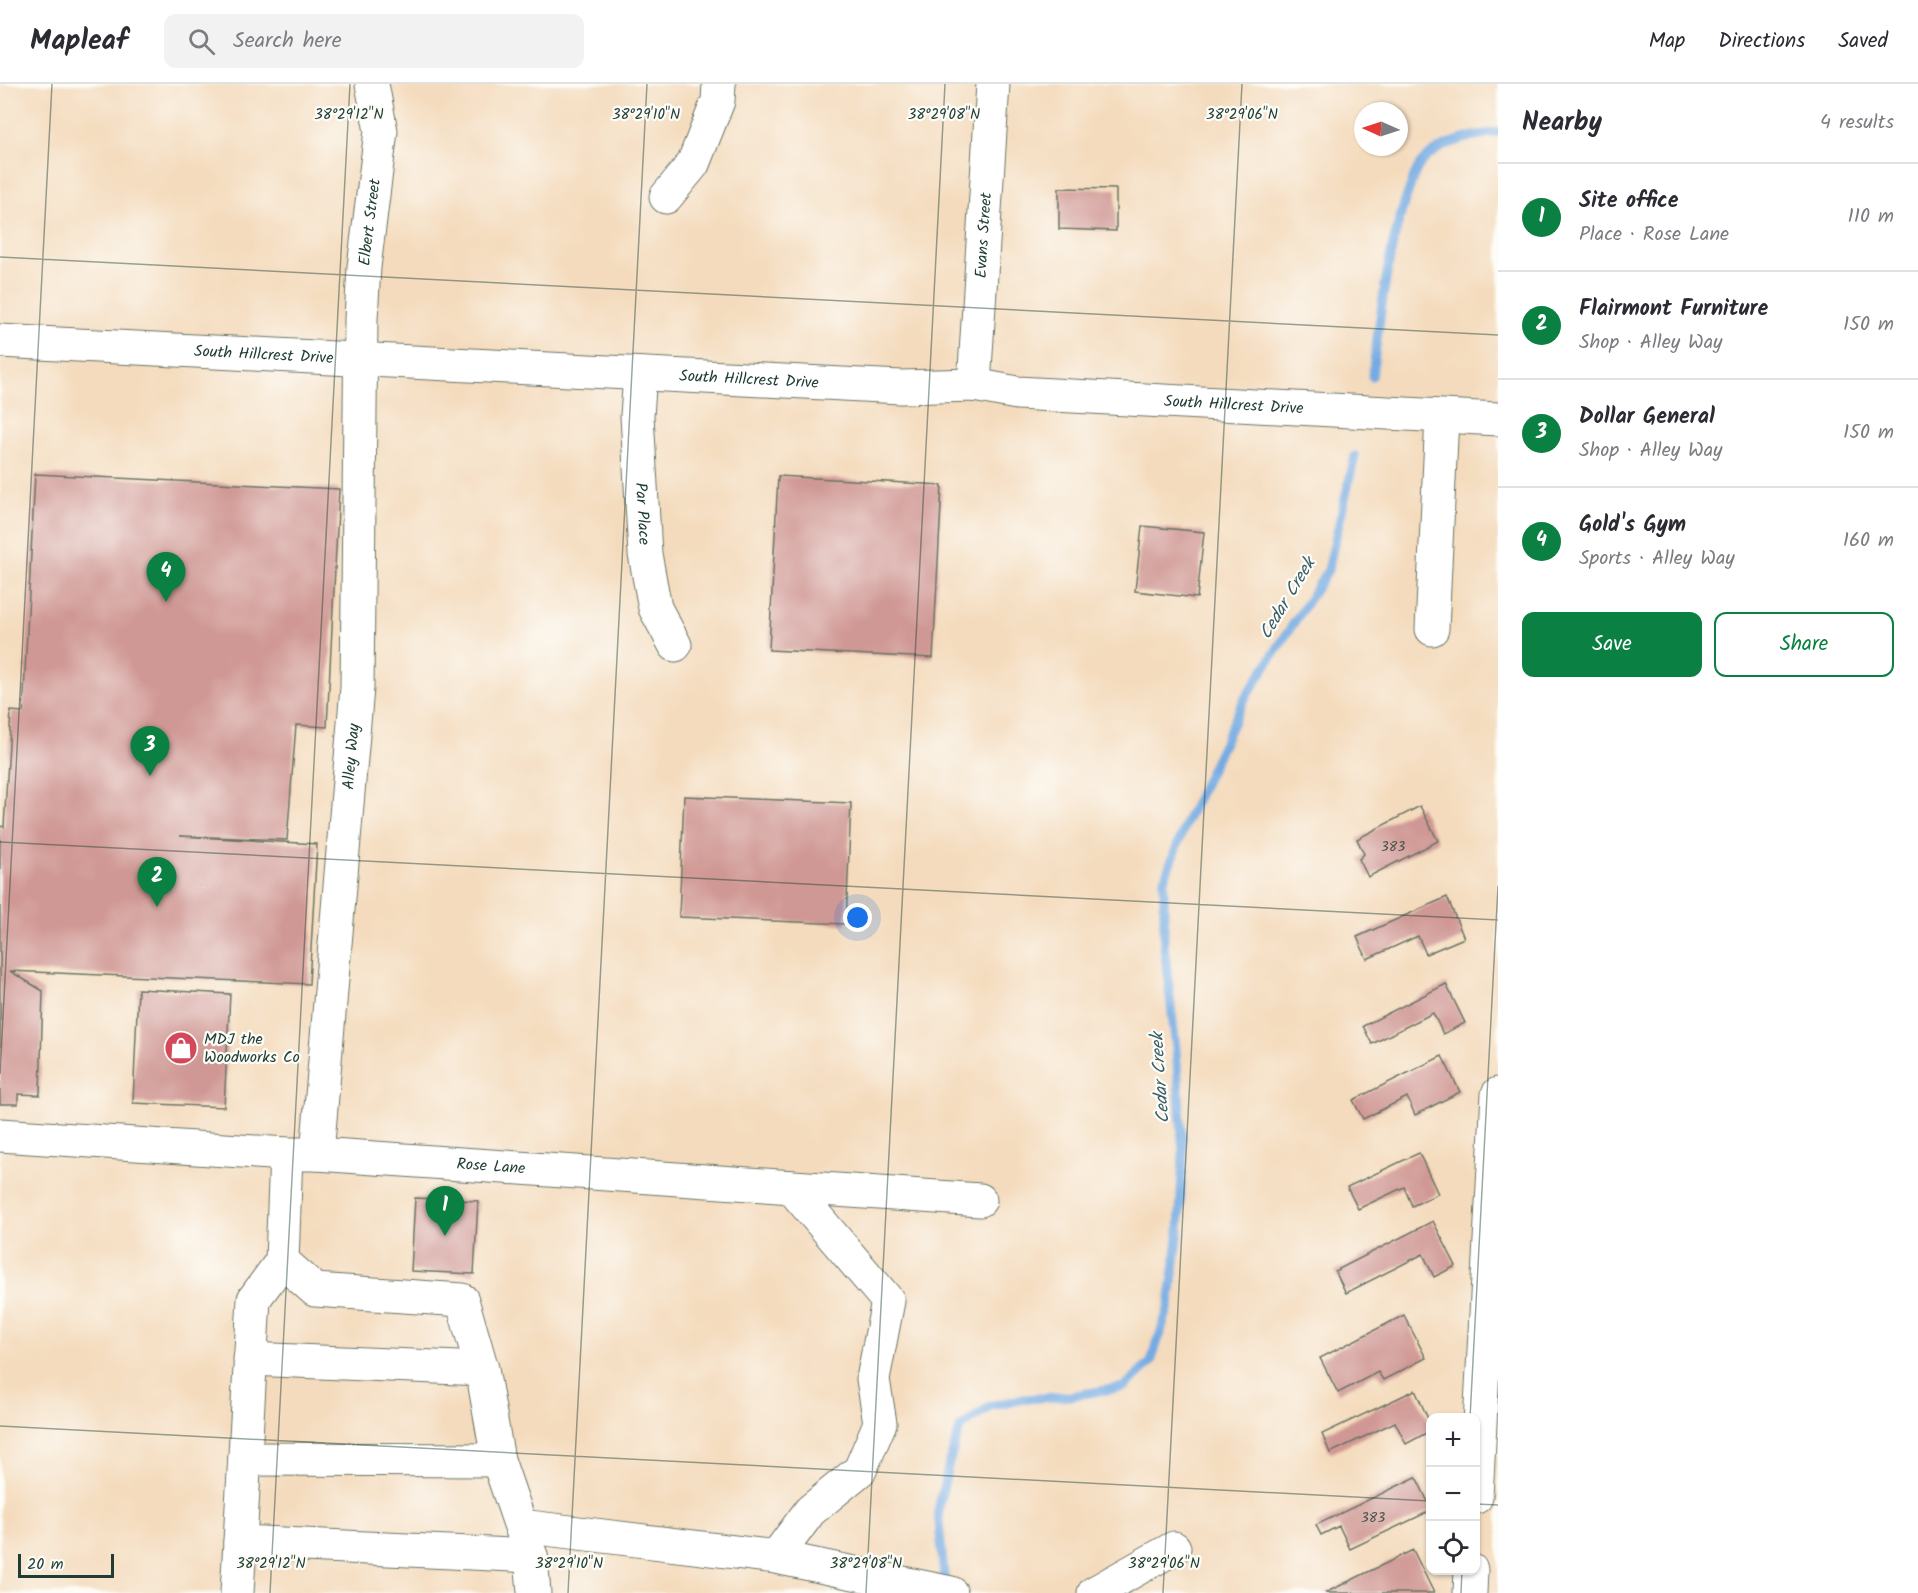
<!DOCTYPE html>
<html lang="en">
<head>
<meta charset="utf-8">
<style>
	:root { --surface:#fff; --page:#f2f2f3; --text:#2b2b33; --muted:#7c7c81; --line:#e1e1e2; --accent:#0b8043 }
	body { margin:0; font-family:Kalam,sans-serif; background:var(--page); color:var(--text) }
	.controls { position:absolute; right:18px; bottom:18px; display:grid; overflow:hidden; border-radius:12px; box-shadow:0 2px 4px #0004 }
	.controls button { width:54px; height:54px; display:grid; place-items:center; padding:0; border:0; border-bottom:2px solid var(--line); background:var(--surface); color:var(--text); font:30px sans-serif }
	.compass { position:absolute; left:1354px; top:18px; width:54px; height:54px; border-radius:50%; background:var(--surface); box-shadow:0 2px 4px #0004; rotate:273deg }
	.scale { position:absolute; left:18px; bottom:15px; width:96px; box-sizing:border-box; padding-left:6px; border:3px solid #1f3d34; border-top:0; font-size:16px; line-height:21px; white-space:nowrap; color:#1f3d34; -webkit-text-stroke:4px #fdfcf7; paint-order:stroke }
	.you { position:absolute; left:858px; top:834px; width:21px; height:21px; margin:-15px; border:4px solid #fff; border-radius:50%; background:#1a73e8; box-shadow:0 0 0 9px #1a73e833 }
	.badge { display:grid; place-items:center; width:39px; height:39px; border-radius:50%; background:var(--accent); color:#fff; font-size:20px; font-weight:700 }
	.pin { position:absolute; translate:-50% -50px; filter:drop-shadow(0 2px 3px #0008) }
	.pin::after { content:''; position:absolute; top:32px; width:21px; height:18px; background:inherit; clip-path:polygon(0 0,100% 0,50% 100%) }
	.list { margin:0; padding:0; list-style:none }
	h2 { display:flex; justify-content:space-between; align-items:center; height:78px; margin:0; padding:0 24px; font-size:26px }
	h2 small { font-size:20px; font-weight:400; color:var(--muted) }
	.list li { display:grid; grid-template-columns:39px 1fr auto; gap:18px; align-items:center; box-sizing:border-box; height:108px; padding:0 24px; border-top:2px solid var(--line) }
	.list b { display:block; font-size:22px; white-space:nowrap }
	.list p { margin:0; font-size:20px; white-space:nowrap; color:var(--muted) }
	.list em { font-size:20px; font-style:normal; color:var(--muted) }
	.actions { display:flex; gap:12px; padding:18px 24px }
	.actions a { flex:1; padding:14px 0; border:2px solid var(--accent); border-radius:12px; text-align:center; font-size:21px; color:var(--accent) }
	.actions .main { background:var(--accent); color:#fff }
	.icon { flex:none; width:33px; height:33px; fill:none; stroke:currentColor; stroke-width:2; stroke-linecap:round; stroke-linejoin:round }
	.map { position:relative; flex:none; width:1498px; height:1509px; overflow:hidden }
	header { display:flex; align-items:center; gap:36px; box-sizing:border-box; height:84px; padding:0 30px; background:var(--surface); border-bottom:2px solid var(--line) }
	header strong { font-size:28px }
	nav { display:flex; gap:33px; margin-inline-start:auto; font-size:21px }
	.search { width:420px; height:54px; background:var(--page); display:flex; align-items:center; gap:15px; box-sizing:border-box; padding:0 21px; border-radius:12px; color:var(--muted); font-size:22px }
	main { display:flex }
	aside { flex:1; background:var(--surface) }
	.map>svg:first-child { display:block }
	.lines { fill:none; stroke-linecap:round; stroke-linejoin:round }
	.stream { stroke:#74abe2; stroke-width:9 }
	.building { fill:#d09894 }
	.minor-casing { stroke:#6a7464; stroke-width:35 }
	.minor { stroke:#fff; stroke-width:33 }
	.ticks { fill:none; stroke:#1f3d34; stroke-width:1.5; stroke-opacity:0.45 }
	.labels { text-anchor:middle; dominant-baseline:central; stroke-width:4.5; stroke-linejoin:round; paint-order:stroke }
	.number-label { font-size:14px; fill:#4b544c }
	.street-label { font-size:16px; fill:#1f3d34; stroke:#fdfcf7 }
	.poi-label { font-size:16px; fill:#1f3d34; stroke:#fdfcf7; text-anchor:start }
	.water-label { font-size:18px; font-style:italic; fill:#395e68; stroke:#fdfcf7 }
	.ticks-label { font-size:15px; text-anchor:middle; fill:#1f3d34; stroke:#fdfcf7; stroke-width:4.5; stroke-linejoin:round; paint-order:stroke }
</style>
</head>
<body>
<header>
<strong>Mapleaf</strong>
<div class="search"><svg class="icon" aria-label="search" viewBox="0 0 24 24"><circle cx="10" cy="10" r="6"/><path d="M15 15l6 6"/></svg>Search here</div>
<nav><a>Map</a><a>Directions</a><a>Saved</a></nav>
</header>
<main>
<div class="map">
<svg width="1498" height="1509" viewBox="0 0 1498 1509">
	<rect width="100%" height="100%" fill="#fdfcf7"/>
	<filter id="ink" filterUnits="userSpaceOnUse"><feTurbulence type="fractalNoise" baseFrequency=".0167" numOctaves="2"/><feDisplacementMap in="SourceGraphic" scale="12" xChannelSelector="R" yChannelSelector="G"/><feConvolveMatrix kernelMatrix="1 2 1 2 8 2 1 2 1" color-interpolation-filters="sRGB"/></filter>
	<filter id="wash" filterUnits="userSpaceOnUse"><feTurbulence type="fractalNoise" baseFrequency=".008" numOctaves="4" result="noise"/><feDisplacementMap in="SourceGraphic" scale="24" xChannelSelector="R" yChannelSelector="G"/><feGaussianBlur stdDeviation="1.35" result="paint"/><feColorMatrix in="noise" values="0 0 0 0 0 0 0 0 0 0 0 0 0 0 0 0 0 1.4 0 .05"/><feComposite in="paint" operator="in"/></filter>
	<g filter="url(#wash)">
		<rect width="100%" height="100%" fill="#f4dbbd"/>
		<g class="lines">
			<!-- stream -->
			<path class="stream" d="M1372 292C1381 229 1387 163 1410 103 1413 95 1416 84 1422 78 1440 59 1473 51 1498 48
				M945 1503 938 1426 949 1379 960 1344 990 1322 1023 1315 1070 1312 1124 1303 1151 1278 1169 1222 1179 1147 1183 1070 1176 964 1164 861V796L1187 736 1244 616 1328 486 1355 372"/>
		</g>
		<g id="blocks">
			<!-- building -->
			<path class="building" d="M1059 104 1116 105V147L1059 145Z
				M35 390 339 405 327 643 296 641 287 756 180 752 317 760 309 900 10 887 43 907 40 1011 18 1010V1020H0V742L4 743 11 627 23 628Z
				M778 392 942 401 933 574 769 566Z
				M1142 442 1204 448 1197 514 1135 507Z
				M684 712 851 719 846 840 679 833Z
				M1420 722 1438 757 1368 793 1359 775 1364 770 1357 755Z
				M1447 813 1464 854 1426 870 1418 852 1367 875 1357 853Z
				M1446 900 1465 939 1443 950 1433 929 1372 960 1363 942Z
				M138 905 230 910 224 1023 133 1019Z
				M1442 972 1460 1008 1415 1031 1407 1013 1363 1035 1353 1016Z
				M1419 1069 1438 1110 1412 1122 1404 1103 1358 1125 1347 1103Z
				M415 1114 478 1117 474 1190 411 1187Z
				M1433 1137 1456 1182 1434 1193 1423 1170 1346 1209 1335 1187Z
				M1404 1231 1426 1274 1383 1296 1378 1288 1338 1309 1320 1274Z
				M1415 1306 1430 1339V1347L1406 1360 1395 1338 1330 1369 1322 1350Z
				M1416 1393 1430 1422V1427L1350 1465 1339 1442 1321 1451 1316 1441Z
				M1413 1466 1434 1509H1325Z"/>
		</g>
	</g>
	<g filter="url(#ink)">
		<use href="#blocks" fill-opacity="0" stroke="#6a7464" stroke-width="1.5"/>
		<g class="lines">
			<!-- minor casing -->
			<g class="minor-casing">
				<g id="minor">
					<path d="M666 113 693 80 718 17 719 0"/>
					<path id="s1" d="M0 257 901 303 974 301 1017 309 1498 335"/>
					<path id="s2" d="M640 290 637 332 645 470 655 524 675 561"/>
					<path id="s3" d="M974 301 993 0"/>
					<path d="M1432 545 1442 333"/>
					<path id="s4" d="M0 1051 286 1070H317L980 1116"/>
					<path d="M286 1070 282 1177 315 1206 462 1216 482 1285 498 1376 531 1472 534 1509"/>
					<path id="s5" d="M317 1070 357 604 361 235 364 183 381 47 372 0"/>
					<path d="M250 1275 482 1285"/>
					<path d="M245 1375 498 1376"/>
					<path d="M1476 1413 1498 1010"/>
					<path d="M521 1442 776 1473 951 1509"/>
					<path d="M240 1458 531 1472"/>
					<path d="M776 1473 810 1427 860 1386 880 1339 873 1295 888 1217 791 1103"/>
					<path d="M237 1509 254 1215 282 1177"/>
					<path d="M1094 1509 1174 1464"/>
					<path d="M1470 1509 1471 1486"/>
				</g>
			</g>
			<!-- minor -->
			<use href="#minor" class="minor"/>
		</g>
	</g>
	<!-- ticks -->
	<path class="ticks" d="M0 173 1498 251M0 758 1498 836M0 990 52 0M1470 1334 1498 802M0 1342 1430 1417M1476 1420 1498 1421M270 1509 350 0M568 1509 647 0M866 1509 945 0M1163 1509 1242 0M1461 1509 1462 1486"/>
	<!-- icons -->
	<defs>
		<g id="shop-disc" transform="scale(1.725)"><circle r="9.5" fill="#d1495b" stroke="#fdfcf7"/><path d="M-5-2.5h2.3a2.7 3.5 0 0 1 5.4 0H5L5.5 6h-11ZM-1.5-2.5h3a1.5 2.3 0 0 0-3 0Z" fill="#fff"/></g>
	</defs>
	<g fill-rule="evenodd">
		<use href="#shop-disc" x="181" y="964"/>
	</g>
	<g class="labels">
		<!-- number labels -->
		<g class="number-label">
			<text x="1393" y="763">383</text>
			<text x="1373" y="1434">383</text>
		</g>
		<!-- street labels -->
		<g class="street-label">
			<text stroke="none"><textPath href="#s5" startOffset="934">Elbert Street</textPath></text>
			<text stroke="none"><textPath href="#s3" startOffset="150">Evans Street</textPath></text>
			<text stroke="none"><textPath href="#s1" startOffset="264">South Hillcrest Drive</textPath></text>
			<text stroke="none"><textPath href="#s1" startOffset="750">South Hillcrest Drive</textPath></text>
			<text stroke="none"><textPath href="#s1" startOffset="1236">South Hillcrest Drive</textPath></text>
			<text stroke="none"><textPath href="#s2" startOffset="140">Par Place</textPath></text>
			<text stroke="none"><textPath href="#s5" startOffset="399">Alley Way</textPath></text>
			<text stroke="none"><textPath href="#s4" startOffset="492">Rose Lane</textPath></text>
		</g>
		<!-- poi labels -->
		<g class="poi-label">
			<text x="204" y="955">MDJ the<tspan x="204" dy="18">Woodworks Co</tspan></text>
		</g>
		<!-- water labels -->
		<g class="water-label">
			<text transform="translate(1288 515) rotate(-59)">Cedar Creek</text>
			<text transform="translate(1161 994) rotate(-94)">Cedar Creek</text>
		</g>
	</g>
	<g class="ticks-label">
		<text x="349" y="35">38°29'12"N</text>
		<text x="646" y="35">38°29'10"N</text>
		<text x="944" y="35">38°29'08"N</text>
		<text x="1242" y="35">38°29'06"N</text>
		<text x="271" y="1484">38°29'12"N</text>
		<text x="569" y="1484">38°29'10"N</text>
		<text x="866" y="1484">38°29'08"N</text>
		<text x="1164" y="1484">38°29'06"N</text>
	</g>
</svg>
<div class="controls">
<button>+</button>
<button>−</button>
<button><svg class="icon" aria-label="locate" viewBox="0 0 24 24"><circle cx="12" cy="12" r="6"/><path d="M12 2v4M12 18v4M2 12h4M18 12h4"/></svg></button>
</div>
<svg class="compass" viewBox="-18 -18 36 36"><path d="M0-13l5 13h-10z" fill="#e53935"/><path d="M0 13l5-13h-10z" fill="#7c7c81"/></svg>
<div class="scale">20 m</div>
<div class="you"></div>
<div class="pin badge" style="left:445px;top:1152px">1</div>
<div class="pin badge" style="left:157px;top:823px">2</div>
<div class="pin badge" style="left:150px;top:692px">3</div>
<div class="pin badge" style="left:166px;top:518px">4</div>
</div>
<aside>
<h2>Nearby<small>4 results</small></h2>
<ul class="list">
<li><span class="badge">1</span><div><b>Site office</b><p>Place · Rose Lane</p></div><em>110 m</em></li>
<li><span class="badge">2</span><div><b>Flairmont Furniture</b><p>Shop · Alley Way</p></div><em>150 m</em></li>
<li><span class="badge">3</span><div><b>Dollar General</b><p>Shop · Alley Way</p></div><em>150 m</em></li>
<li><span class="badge">4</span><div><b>Gold's Gym</b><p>Sports · Alley Way</p></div><em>160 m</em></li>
</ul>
<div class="actions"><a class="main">Save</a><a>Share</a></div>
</aside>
</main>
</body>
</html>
